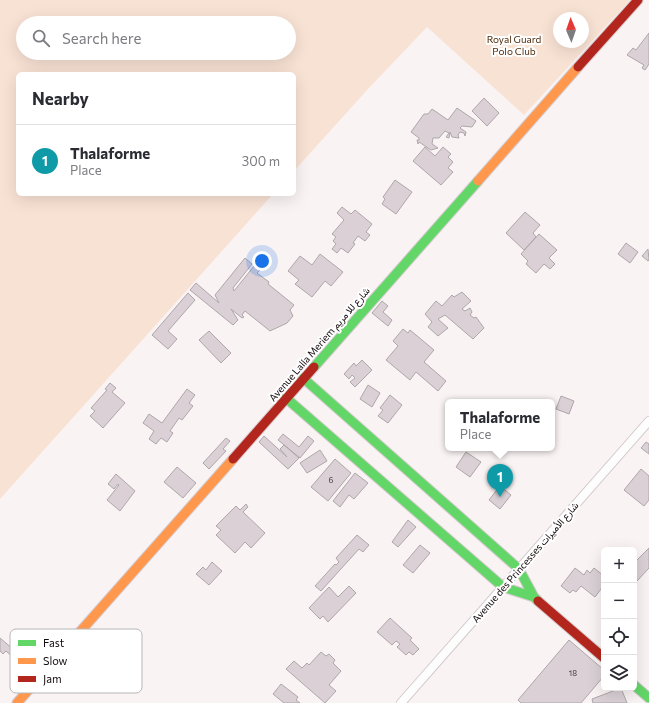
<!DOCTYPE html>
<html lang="en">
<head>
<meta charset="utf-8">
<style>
	:root { --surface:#fff; --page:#f7f7f7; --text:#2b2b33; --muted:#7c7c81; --line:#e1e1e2; --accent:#645c5e }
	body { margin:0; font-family:Commissioner,Vazirmatn,sans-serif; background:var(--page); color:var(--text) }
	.controls { position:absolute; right:12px; bottom:12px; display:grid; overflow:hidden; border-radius:6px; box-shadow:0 4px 16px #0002 }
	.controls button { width:36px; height:36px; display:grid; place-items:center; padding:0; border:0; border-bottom:1px solid var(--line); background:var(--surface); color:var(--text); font:20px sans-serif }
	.compass { position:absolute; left:553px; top:12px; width:36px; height:36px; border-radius:50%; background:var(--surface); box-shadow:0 4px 16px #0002; rotate:358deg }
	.you { position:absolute; left:262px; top:261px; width:14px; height:14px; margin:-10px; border:3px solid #fff; border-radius:50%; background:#1a73e8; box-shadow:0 0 0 6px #1a73e833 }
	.badge { display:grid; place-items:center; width:26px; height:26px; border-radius:50%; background:var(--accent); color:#fff; font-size:13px; font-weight:700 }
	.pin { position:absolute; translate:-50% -33px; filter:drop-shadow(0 1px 2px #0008) }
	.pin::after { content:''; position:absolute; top:21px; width:14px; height:12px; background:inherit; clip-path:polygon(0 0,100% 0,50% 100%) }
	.popup { position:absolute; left:445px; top:399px; width:110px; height:52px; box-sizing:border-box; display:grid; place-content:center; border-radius:6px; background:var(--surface); filter:drop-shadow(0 1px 3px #0005); font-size:13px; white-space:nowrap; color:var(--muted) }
	.popup b { font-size:15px; color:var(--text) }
	.popup::after { content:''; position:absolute; left:50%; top:100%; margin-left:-8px; border:8px solid transparent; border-top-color:var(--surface) }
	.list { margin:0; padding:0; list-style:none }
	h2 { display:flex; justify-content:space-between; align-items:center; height:52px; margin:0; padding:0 16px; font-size:17px }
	h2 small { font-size:13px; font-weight:400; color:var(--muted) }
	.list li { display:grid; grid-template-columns:26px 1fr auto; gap:12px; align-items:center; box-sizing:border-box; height:72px; padding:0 16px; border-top:1px solid var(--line) }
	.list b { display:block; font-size:15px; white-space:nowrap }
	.list p { margin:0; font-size:13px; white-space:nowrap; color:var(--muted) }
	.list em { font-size:13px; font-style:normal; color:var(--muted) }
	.icon { flex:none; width:22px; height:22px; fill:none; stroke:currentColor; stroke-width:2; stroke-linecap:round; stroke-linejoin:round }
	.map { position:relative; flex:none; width:649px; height:703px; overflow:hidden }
	.search { position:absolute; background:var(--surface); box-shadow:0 4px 16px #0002; left:16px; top:16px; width:280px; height:44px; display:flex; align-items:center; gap:10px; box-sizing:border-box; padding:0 14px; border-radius:22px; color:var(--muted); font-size:15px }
	.panel { position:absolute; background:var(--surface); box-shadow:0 4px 16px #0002; left:16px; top:72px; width:280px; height:124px; border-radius:6px }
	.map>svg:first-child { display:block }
	.green { fill:#f8e2d4; fill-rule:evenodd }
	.building { fill:#dad0d6; stroke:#aea7aa }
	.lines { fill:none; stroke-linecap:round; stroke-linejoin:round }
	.street-casing { stroke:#d3cacc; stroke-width:10 }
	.fast-casing { stroke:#d3cacc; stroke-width:11 }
	.slow-casing { stroke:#d3cacc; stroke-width:11 }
	.jam-casing { stroke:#d3cacc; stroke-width:11 }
	.street { stroke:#fefdfd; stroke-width:8 }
	.fast { stroke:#63d668; stroke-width:9 }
	.slow { stroke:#ff974d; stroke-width:9 }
	.jam { stroke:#b3261e; stroke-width:9 }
	.labels { text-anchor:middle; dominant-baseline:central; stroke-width:4; stroke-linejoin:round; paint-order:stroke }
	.number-label { font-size:8px; fill:#463c3f }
	.park-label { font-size:10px; fill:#4e2b0a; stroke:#fff }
	.street-label { font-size:10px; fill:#140b0d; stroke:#fff }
	.key { fill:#fff; stroke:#b8b6b6; stroke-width:1 }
	.key-label { font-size:11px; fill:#140b0d }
</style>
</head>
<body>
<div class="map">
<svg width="649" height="703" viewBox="0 0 649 703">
	<rect width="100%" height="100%" fill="#faf3f4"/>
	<!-- green -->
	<path class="green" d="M0 0H630L524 115 427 27 368 89 294 171V74H18V194H273L0 499ZM559 18H583V42H559ZM23 23H289V53H23Z"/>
	<!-- building -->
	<path class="building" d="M649 33V64L645 70 642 68 644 65 627 55 633 48 636 50Z
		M484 98 499 113 487 126 472 111Z
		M457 108 476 121 472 127 462 126 460 128 466 132 465 136 464 133 460 132 458 135 459 138 452 137 450 132 449 138 446 137 449 133 445 131 439 138H433L432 144 438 148 431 150 419 142 418 144 417 140H419V138L411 132 424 114H428L432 109 448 120Z
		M425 147 435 156 443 147 451 154 448 157 453 162 448 168 453 172 441 185 413 161Z
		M395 180 412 192 396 214 382 204 385 199 383 197Z
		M342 207 351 214 355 210 372 224 366 232 370 235 365 241 358 236 353 243 355 244 348 253 341 248 337 253 332 249 336 244 333 241 336 237 332 234 344 220 337 213Z
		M525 212 540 225 533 233 536 237 524 250 506 233Z
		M539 234 557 250 549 258 555 264 550 269 544 264 536 273 526 264 528 261 521 254Z
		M626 243 638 252 630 263 618 254Z
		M648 249 649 260 648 261 642 256Z
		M320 254 343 272 331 286 325 281 312 297 295 284 299 280 288 271 300 256 312 265Z
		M245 258 252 264 233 288 234 291 254 266 260 270 257 273 269 282 268 284 294 305 290 310 293 316 287 323 270 331 245 311 242 315 244 317 242 318 231 309 238 320 233 325 190 290 196 283 219 303 215 295Z
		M462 292 471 301 462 309 465 311 470 308 472 312 470 315 474 318 476 317 484 328 473 339 445 315 438 319 448 328 438 336 428 327 432 322 425 314 436 301 442 306 452 295 454 297Z
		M188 293 195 300 168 331 177 339 168 349 152 335Z
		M382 301 388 306 383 312 392 320 388 326 372 313Z
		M403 329 408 333 410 330 434 350 424 362 446 381 438 391 416 372 410 380 386 360 398 346 393 341Z
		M209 331 231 353 221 363 199 340Z
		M362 360 372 370 355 387 350 382 355 378 352 375 349 379 344 374 354 363 356 366Z
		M110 383 116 388 112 392 125 403 103 428 90 416 95 411 91 408 107 390 105 389Z
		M368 385 380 393 372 407 360 399Z
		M187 389 195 395 189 403 193 406 182 420 179 418 170 431 173 433 167 442 161 438 156 444 149 439 154 431 143 423 149 414 162 423Z
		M390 395 402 405 388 423 378 416 383 410 380 408Z
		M561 396 574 401 569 414 556 409Z
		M283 434 299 447 308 436 314 441 300 458 278 440Z
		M264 436 287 457 280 449 284 445 299 458 288 469 259 442Z
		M226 438 230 441 223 449 226 451 209 469 203 463Z
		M646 442 649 444V454L641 448Z
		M320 450 327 461 307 473 300 463Z
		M466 452 481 462 470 477 456 467Z
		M335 459 351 473 328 501 311 487Z
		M177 467 196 483 183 498 164 482Z
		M641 469 649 476V500L644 506 624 490Z
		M355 473 368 483 354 499 349 495 340 507 333 501Z
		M116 474 135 491 120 511 107 500 119 485 118 484 114 489 108 484Z
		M500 486 511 495 500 509 489 500Z
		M246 504 248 507 243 512 265 533 251 548 245 542 235 553 216 535 221 530 216 526 236 506 240 510Z
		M408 520 416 527 398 547 392 542Z
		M357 535 369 545 363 552 359 549 321 591 315 586 335 564 336 565 339 562 336 558Z
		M420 545 430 553 413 573 403 565Z
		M649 548V568L637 581 634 579V563Z
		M212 562 222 571 209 585 196 574 203 567 206 570Z
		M575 568 584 575 587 570 590 573 594 568 604 576V585L595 597 581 586 576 592 573 590 570 593 561 586Z
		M349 586 356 593 328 622 323 616 320 619 309 608 329 587 338 597Z
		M390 618 412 638 410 640 419 649 413 655 409 652 406 655 397 647 400 644 396 641 392 645 377 632Z
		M0 638 20 655 16 660 6 651 3 654 0 651Z
		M569 640 604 670V676L581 703H521L518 700Z
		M321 652 326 656 329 654 335 660 333 663 341 671 329 685 336 691 325 703 286 669 294 661 302 668 307 663 309 665Z
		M281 684 298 697 296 700 300 703H284L273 694Z
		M621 688 627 703H593L592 699Z"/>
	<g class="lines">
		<!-- street casing -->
		<g class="street-casing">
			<path id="street" d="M401 703 649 421"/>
		</g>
		<!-- fast casing -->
		<g class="fast-casing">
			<path id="fast" d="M314 367 478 181
				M303 378 519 569 534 597 538 601
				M286 398 503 587 534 597
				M634 685 649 698"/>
		</g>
		<!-- slow casing -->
		<g class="slow-casing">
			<path id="slow" d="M478 181 578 67
				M17 703 233 459"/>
		</g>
		<!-- jam casing -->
		<g class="jam-casing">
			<path id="jam" d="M578 67 638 0
				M233 459 314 367
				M538 601 604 658"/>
		</g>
		<!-- street -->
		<use href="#street" class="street"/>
		<!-- fast -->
		<use href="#fast" class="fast"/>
		<!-- slow -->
		<use href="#slow" class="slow"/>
		<!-- jam -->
		<use href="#jam" class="jam"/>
	</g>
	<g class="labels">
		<!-- number labels -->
		<g class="number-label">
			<text x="331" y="480">6</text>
			<text x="573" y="673">18</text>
		</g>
		<!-- park labels -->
		<g class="park-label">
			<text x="514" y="39">Royal Guard<tspan x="514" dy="12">Polo Club</tspan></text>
		</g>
		<!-- street labels -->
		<g class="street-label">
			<text transform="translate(319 344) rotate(-49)">Avenue Lalla Meriem شارع للا مريم</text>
			<text transform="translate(525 562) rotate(-49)">Avenue des Princesses شارع الأميرات</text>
		</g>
	</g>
	<!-- legend -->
	<rect x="10" y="629" width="132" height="64" rx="6" class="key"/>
	<rect x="18" y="640" width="18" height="6" fill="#63d668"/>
	<rect x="18" y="658" width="18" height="6" fill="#ff974d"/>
	<rect x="18" y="676" width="18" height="6" fill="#b3261e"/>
	<g class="key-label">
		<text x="43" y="647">Fast</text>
		<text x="43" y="665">Slow</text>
		<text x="43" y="683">Jam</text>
	</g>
</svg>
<div class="controls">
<button>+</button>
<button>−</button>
<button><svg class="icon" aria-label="locate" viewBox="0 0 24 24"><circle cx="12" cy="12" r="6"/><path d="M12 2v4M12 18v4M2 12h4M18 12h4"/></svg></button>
<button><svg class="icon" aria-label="layers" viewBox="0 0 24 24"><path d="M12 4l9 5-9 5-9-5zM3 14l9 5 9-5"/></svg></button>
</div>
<svg class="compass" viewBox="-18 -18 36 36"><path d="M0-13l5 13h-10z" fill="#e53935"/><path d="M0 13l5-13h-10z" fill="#7c7c81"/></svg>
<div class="you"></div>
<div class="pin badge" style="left:500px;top:497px;background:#0f9aa8">1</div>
<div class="popup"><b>Thalaforme</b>Place</div>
<div class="search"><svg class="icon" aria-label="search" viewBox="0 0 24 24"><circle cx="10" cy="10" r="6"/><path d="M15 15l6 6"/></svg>Search here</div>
<section class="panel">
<h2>Nearby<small></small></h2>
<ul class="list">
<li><span class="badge" style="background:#0f9aa8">1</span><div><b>Thalaforme</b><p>Place</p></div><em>300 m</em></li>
</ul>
</section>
</div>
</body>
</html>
